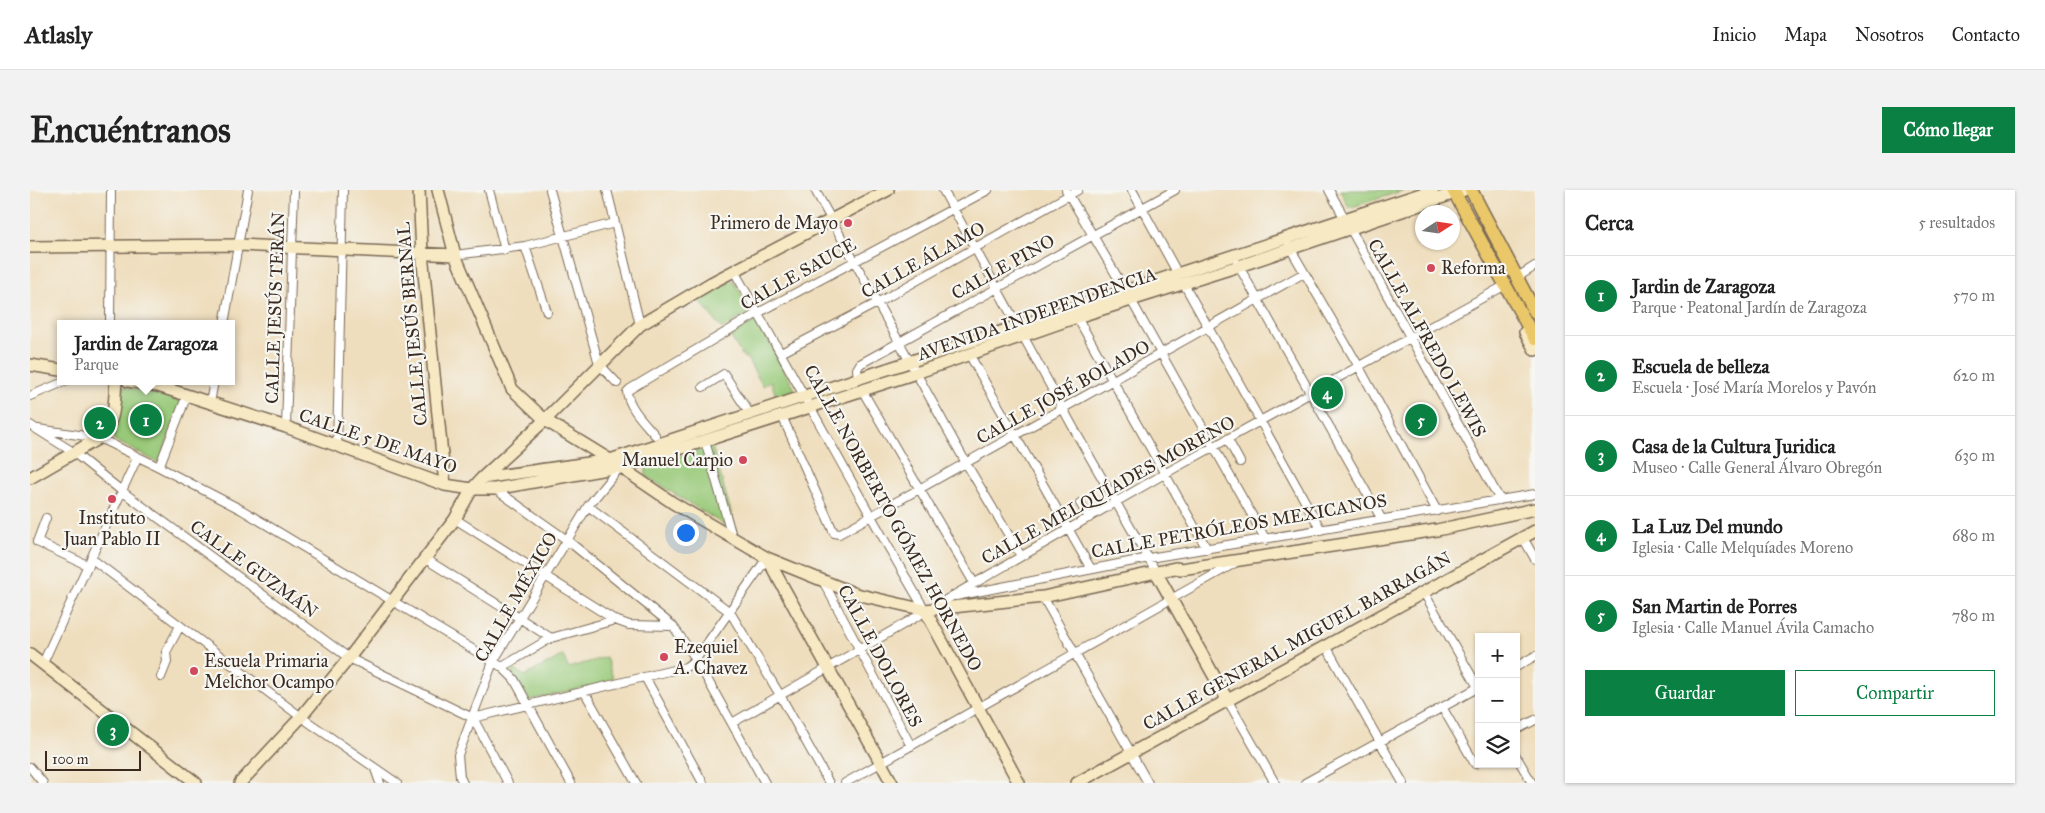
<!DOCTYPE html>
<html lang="es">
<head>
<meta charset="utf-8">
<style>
	:root { --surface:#fff; --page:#f2f2f2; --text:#222; --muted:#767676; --line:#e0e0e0; --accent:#0b8043 }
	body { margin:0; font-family:"IM FELL Great Primer",serif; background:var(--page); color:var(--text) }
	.controls { position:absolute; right:15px; bottom:15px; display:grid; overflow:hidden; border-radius:0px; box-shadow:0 1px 4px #0004 }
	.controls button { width:45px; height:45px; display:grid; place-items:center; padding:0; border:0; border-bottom:1px solid var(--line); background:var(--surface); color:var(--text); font:25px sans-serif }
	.compass { position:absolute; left:1385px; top:15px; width:45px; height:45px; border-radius:50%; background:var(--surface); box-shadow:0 1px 4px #0004; rotate:78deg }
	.scale { position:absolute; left:15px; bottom:12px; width:96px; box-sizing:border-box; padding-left:5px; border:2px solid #3b2a1e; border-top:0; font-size:14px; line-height:18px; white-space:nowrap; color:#3b2a1e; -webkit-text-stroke:4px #f6f6f2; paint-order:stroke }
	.you { position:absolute; left:655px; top:342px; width:18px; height:18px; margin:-12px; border:4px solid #fff; border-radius:50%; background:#1a73e8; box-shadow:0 0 0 8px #1a73e833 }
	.badge { display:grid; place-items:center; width:32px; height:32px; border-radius:50%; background:var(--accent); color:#fff; font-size:16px; font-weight:700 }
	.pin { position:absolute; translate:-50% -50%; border:2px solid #fff; box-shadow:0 1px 5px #0006 }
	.popup { position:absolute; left:27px; top:130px; width:178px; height:65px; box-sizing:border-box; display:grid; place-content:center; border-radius:0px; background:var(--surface); filter:drop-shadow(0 1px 4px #0005); font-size:16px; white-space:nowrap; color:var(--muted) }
	.popup b { font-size:19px; color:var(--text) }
	.popup::after { content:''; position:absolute; left:50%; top:100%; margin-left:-10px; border:10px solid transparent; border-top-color:var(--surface) }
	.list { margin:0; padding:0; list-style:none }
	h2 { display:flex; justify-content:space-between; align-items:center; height:65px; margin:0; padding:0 20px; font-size:21px }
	h2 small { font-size:16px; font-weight:400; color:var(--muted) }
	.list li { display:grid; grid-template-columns:32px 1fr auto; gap:15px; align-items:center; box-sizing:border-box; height:80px; padding:0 20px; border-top:1px solid var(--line) }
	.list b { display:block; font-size:19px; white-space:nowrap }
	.list p { margin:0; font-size:16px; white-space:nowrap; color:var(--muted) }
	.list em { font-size:16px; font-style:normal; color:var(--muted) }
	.actions { display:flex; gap:10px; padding:15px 20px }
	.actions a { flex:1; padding:11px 0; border:1px solid var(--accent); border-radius:0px; text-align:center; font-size:18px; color:var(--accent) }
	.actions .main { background:var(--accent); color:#fff }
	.icon { flex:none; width:28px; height:28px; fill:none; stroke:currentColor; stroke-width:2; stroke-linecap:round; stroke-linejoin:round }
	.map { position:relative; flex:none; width:1505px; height:593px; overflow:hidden; border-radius:0px }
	header { display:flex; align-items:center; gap:30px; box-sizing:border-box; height:70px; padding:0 25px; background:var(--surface); border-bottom:1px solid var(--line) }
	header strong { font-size:24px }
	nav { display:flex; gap:28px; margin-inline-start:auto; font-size:18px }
	.intro { display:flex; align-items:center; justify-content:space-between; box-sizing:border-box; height:120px; padding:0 30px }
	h1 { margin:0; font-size:35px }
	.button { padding:12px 22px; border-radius:0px; background:var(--accent); color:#fff; font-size:18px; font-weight:700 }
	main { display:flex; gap:30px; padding:0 30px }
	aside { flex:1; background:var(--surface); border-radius:0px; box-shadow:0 1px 4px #0004 }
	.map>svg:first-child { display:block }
	.green { fill:#98c978; stroke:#6a7a4b }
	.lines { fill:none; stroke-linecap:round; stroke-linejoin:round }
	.street-casing { stroke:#7a6956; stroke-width:10 }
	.secondary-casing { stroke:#7a6956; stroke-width:14 }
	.primary-casing { stroke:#7a6956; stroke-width:15 }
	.street { stroke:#fff; stroke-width:8 }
	.secondary { stroke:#f7e9c3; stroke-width:11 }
	.primary { stroke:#eac769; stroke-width:12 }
	.poi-dot { fill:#d1495b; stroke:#f6f6f2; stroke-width:2 }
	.labels { text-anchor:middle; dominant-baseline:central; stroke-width:4.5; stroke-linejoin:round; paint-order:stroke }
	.poi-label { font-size:18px; fill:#3b2a1e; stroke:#f6f6f2; text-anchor:start }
	.street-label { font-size:18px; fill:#3b2a1e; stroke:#f6f6f2 }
</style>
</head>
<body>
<header>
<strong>Atlasly</strong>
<nav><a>Inicio</a><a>Mapa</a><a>Nosotros</a><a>Contacto</a></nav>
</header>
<div class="intro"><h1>Encuéntranos</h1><a class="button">Cómo llegar</a></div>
<main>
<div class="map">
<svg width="1505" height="593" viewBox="0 0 1505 593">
	<rect width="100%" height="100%" fill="#f6f6f2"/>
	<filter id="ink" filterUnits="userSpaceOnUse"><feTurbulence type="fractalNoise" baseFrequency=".02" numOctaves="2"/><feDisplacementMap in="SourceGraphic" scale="10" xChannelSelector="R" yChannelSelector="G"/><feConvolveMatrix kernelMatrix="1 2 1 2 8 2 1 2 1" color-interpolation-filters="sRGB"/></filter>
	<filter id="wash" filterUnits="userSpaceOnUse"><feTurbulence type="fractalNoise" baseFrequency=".0096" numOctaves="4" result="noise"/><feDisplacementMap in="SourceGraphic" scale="20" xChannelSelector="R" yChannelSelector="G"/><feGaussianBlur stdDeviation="1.12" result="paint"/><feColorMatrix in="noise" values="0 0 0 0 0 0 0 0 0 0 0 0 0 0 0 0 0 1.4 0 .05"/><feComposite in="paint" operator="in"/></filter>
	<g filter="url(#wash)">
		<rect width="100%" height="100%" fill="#efdebd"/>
		<!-- green -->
		<path class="green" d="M1310 0H1375L1319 18Z
			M703 90 722 121 692 139 669 110Z
			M727 130 768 205 747 210 741 191 733 196 716 167 714 168 700 146Z
			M91 196 152 211 129 273 84 250Z
			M682 256 707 343 616 286V277L620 275Z
			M533 465 538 478 576 467 584 491 500 510 481 482 482 478 495 486Z"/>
	</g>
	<g filter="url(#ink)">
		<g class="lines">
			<!-- street casing -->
			<g class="street-casing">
				<path id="street" d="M459 0 475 60
					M520 0 569 174 587 193
					M577 0 610 135
					M785 0 936 273 991 366
					M913 0 1049 248 1126 382
					M1036 0 1101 110 1236 350
					M1102 0 1148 84
					M1299 0 1470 310
					M495 56 517 122
					M1259 56 1328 175 1407 321
					M425 65 495 56 585 33
					M1207 73 1351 328
					M704 81C769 194 829 309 895 420
					M1486 88 1505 76
					M1154 94 1291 340
					M1047 127 1177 359
					M80 134 81 0
					M194 134 218 0
					M751 163 847 113 1048 0
					M939 164 1061 379
					M828 189 827 179 830 174 1145 0
					M673 197 694 184 720 224
					M832 200 944 393
					M0 206 36 191
					M180 213 184 191
					M752 226 804 343 809 344 1274 83
					M0 235 43 262 93 302 319 468 443 528
					M256 237 264 0
					M8 239 69 248 129 277 212 320 472 477 484 489 541 593
					M625 245C615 233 599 218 597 202L600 199 728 123 958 0
					M1198 250 1210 272
					M675 251 703 350
					M307 257 313 0
					M129 277 157 205
					M465 299 537 350 643 436 666 469 735 593
					M1050 313 1059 328
					M558 316 700 422 750 505 799 593
					M16 328 7 352 59 376
					M425 329 585 430
					M1492 346 1505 369
					M394 368 521 448
					M62 369 271 527 367 593
					M793 391 881 556
					M1393 401 1449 499
					M926 406 1119 368 1505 304
					M1013 407 1118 593
					M1296 456 1373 593
					M13 473 107 268
					M472 477 521 448 585 430 599 435 643 436
					M1486 477 1505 466
					M131 487 137 472 136 462 150 436
					M615 487 673 593
					M554 501 606 593
					M1198 511 1245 593
					M1412 517 1445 574
					M443 528 656 477 666 469 737 368
					M443 528 478 593
					M702 533 1136 283 1472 97
					M1486 540 1505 530
					M1486 566 1502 593
					M0 577 13 593
					M345 579 350 593
					M433 593 430 587 428 565 463 472 558 316 590 277
					M815 593 1205 373
					M1275 593 1449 497"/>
			</g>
			<!-- secondary casing -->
			<g class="secondary-casing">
				<path id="secondary" d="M389 0 392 63 415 295
					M408 0 425 65 482 199 515 230 580 270 643 313 737 368 826 404 895 420 1013 407 1145 378 1151 379 1407 340 1505 319
					M0 57 209 55 425 65
					M1495 142 1505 160
					M0 175 31 180
					M98 191 128 196 256 237 415 295 442 299H465L599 275 886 183 1047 127 1209 76 1434 0
					M0 288 69 248C86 234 84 212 86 191
					M452 288 580 270 1403 0
					M737 368 862 593
					M1126 382 1198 511
					M895 420 989 593
					M0 464 166 593
					M210 593 271 527 319 468 425 329 442 299 452 288 515 230 610 135 681 93 858 0
					M1047 593 1505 341"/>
			</g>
			<!-- primary casing -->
			<g class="primary-casing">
				<path id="primary" d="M1423 0 1505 149
					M1441 0 1505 122"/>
			</g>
			<!-- street -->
			<use href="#street" class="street"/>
			<!-- secondary -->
			<use href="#secondary" class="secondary"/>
			<!-- primary -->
			<use href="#primary" class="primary"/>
		</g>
	</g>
	<!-- markers -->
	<g class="poi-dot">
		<circle cx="818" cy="33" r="5"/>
		<circle cx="1401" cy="78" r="5"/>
		<circle cx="713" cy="270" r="5"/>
		<circle cx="82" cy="309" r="5"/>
		<circle cx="634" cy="467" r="5"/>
		<circle cx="164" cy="481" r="5"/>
	</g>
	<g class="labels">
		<!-- poi labels -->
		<g class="poi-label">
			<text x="808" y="33" text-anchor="end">Primero de Mayo</text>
			<text x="1411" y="78">Reforma</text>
			<text x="703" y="270" text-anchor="end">Manuel Carpio</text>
			<text x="82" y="328" text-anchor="middle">Instituto<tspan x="82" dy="21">Juan Pablo II</tspan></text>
			<text x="644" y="457">Ezequiel<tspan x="644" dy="21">A. Chavez</tspan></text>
			<text x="174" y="471">Escuela Primaria<tspan x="174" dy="21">Melchor Ocampo</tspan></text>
		</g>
		<!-- street labels -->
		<g class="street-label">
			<text transform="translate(893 70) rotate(-29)">CALLE ÁLAMO</text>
			<text transform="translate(973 77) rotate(-29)">CALLE PINO</text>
			<text transform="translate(768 84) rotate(-29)">CALLE SAUCE</text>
			<text transform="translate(245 118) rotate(-88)">CALLE JESÚS TERÁN</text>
			<text transform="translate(1007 124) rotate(-19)">AVENIDA INDEPENDENCIA</text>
			<text transform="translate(382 134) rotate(-95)">CALLE JESÚS BERNAL</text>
			<text transform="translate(1397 148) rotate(61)">CALLE ALFREDO LEWIS</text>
			<text transform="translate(1033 202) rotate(-29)">CALLE JOSÉ BOLADO</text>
			<text transform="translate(348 251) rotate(19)">CALLE 5 DE MAYO</text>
			<text transform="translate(1078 300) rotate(-29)">CALLE MELQUÍADES MORENO</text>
			<text transform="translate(863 328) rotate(61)">CALLE NORBERTO GÓMEZ HORNEDO</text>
			<text transform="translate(1209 336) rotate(-10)">CALLE PETRÓLEOS MEXICANOS</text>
			<text transform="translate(224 379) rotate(36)">CALLE GUZMÁN</text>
			<text transform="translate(486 407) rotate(-60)">CALLE MÉXICO</text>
			<text transform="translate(1267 451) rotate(-29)">CALLE GENERAL MIGUEL BARRAGÁN</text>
			<text transform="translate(850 466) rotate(62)">CALLE DOLORES</text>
		</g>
	</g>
</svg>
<div class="controls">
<button>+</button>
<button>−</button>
<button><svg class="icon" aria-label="layers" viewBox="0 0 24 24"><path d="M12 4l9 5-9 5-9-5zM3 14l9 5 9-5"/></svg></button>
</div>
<svg class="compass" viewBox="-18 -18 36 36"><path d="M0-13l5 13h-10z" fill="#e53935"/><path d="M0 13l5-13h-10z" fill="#767676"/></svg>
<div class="scale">100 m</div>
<div class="you"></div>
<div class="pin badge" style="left:116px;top:230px">1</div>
<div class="popup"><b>Jardin de Zaragoza</b>Parque</div>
<div class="pin badge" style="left:70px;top:233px">2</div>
<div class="pin badge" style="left:83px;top:540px">3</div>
<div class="pin badge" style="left:1297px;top:203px">4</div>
<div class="pin badge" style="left:1391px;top:230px">5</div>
</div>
<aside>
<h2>Cerca<small>5 resultados</small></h2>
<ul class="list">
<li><span class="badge">1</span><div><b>Jardin de Zaragoza</b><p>Parque · Peatonal Jardín de Zaragoza</p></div><em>570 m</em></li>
<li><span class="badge">2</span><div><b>Escuela de belleza</b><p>Escuela · José María Morelos y Pavón</p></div><em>620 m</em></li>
<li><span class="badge">3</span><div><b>Casa de la Cultura Juridica</b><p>Museo · Calle General Álvaro Obregón</p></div><em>630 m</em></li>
<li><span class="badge">4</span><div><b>La Luz Del mundo</b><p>Iglesia · Calle Melquíades Moreno</p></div><em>680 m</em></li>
<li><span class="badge">5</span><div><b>San Martin de Porres</b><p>Iglesia · Calle Manuel Ávila Camacho</p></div><em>780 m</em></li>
</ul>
<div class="actions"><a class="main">Guardar</a><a>Compartir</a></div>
</aside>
</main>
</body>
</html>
